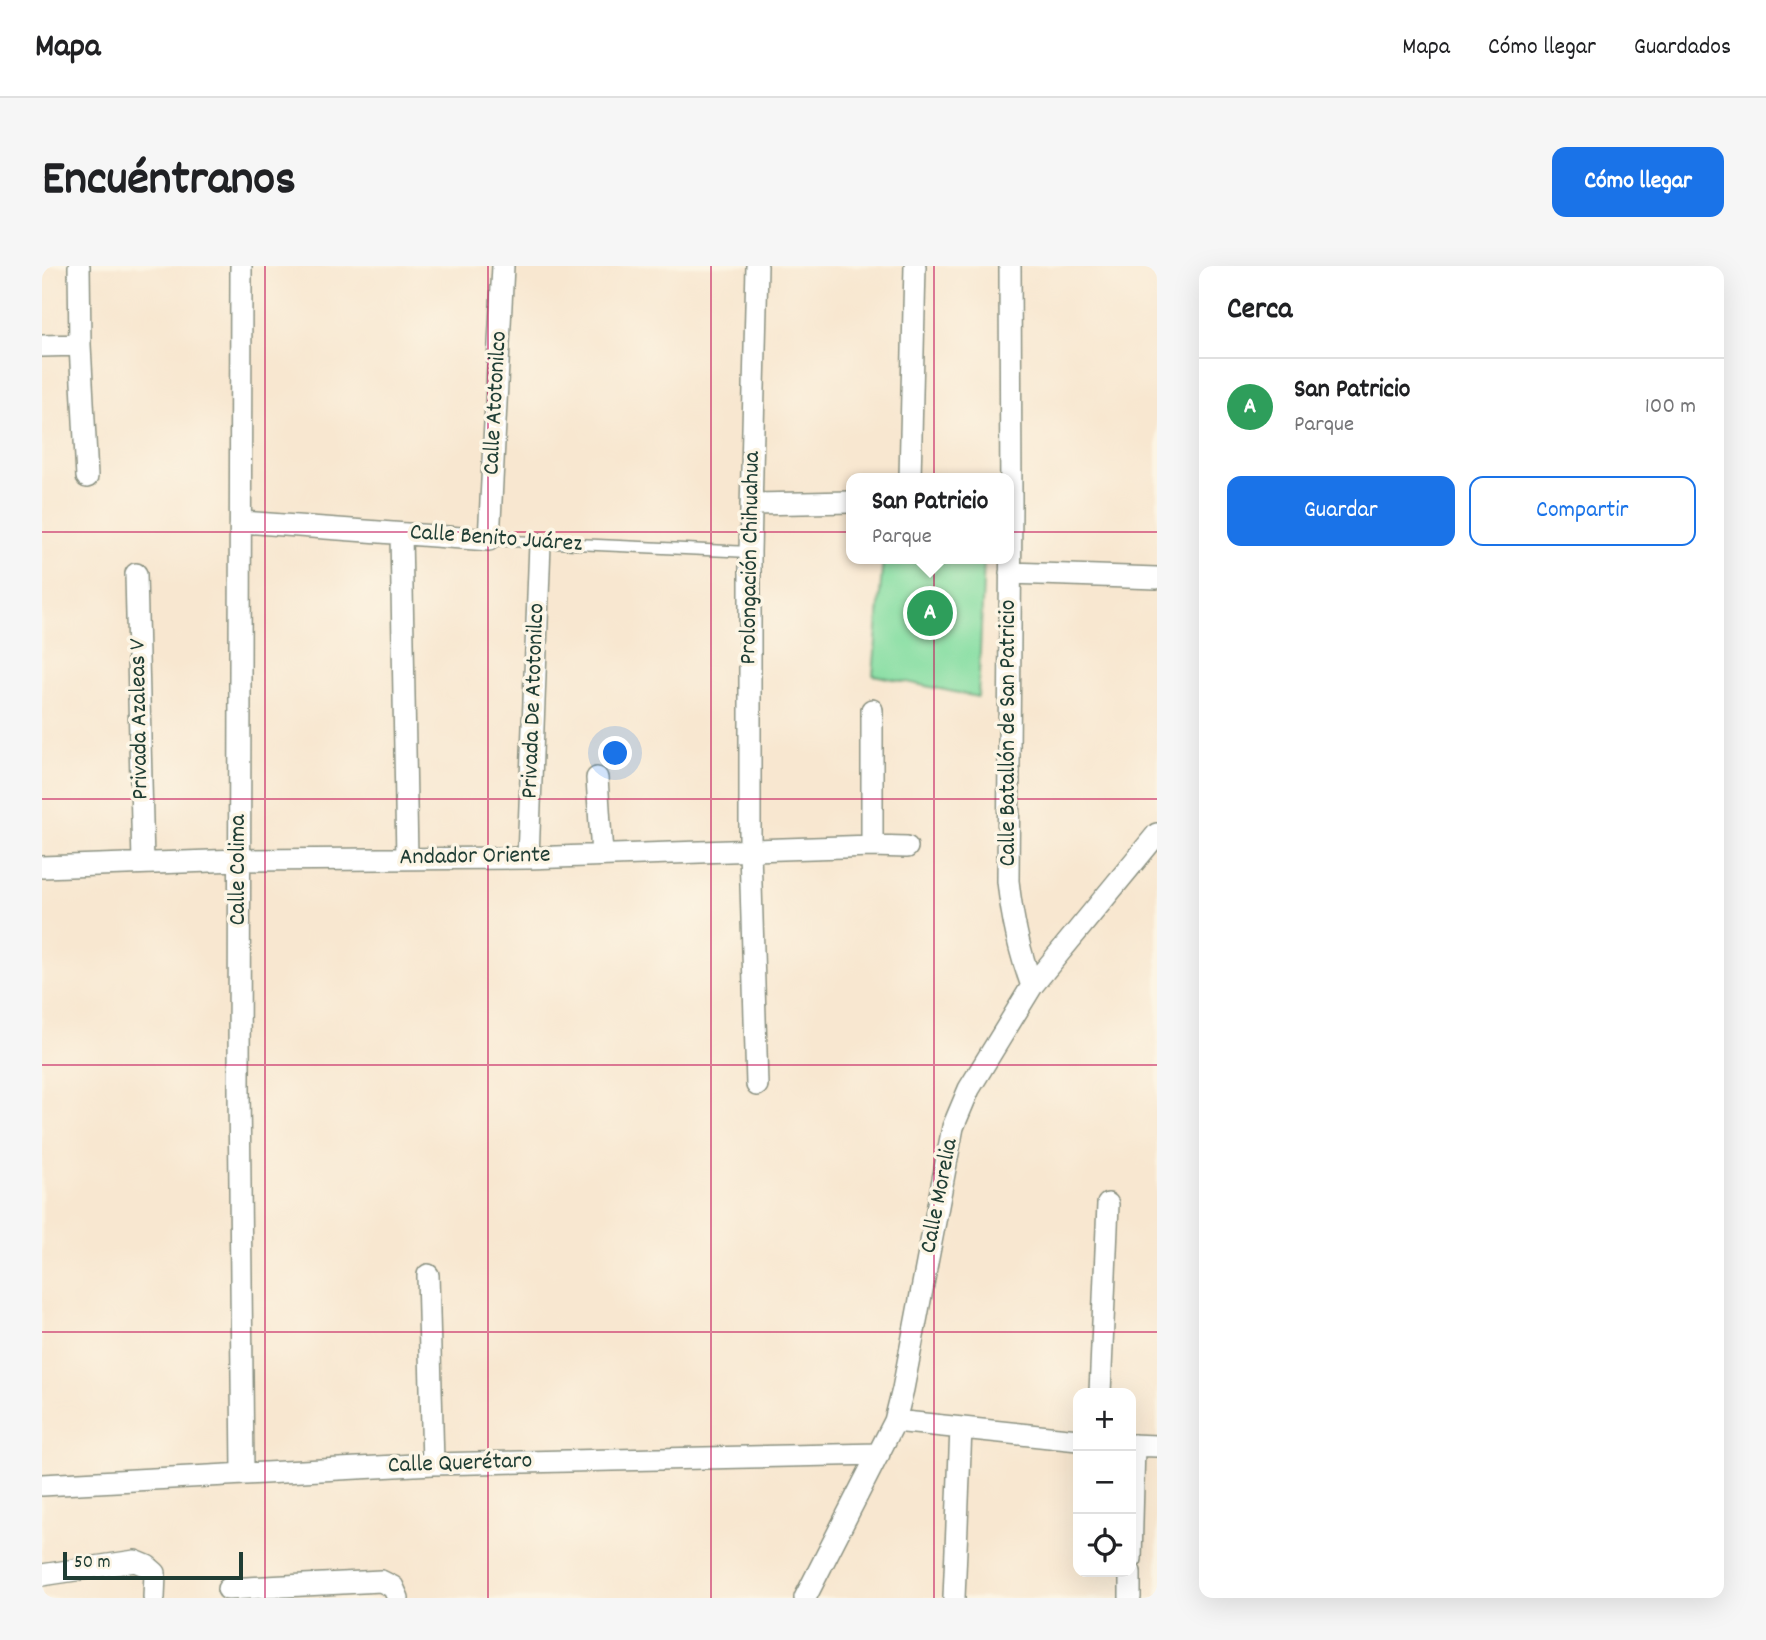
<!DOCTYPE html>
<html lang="es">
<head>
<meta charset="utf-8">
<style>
	:root { --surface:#fff; --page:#f6f6f6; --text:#202124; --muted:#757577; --line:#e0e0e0; --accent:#1a73e8 }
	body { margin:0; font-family:Dekko,sans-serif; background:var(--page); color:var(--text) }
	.controls { position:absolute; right:21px; bottom:21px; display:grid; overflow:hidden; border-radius:14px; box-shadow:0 7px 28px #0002 }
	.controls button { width:63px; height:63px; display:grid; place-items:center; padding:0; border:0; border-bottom:2px solid var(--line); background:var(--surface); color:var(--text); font:35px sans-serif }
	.scale { position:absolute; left:21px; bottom:18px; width:180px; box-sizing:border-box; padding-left:7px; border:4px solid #1f3d34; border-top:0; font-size:19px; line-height:24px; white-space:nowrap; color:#1f3d34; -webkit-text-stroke:5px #fcf5e5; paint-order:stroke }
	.you { position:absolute; left:574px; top:488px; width:24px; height:24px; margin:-18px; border:5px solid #fff; border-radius:50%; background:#1a73e8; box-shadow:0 0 0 10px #1a73e833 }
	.badge { display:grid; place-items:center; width:46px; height:46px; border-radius:50%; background:var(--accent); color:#fff; font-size:23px; font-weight:700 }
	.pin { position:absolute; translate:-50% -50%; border:4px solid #fff; box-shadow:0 2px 7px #0006 }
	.popup { position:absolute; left:804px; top:207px; width:168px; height:91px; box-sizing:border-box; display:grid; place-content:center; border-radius:14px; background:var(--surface); filter:drop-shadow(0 2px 5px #0005); font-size:23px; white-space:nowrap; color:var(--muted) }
	.popup b { font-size:26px; color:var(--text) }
	.popup::after { content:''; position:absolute; left:50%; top:100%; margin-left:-14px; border:14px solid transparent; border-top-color:var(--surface) }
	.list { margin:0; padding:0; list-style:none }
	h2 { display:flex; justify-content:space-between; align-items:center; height:91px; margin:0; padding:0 28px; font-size:30px }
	h2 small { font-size:23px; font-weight:400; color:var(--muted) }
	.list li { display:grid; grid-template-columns:46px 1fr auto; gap:21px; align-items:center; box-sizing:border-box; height:98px; padding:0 28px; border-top:2px solid var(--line) }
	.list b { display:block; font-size:26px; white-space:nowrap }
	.list p { margin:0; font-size:23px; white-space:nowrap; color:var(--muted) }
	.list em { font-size:23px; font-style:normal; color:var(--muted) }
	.actions { display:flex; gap:14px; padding:21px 28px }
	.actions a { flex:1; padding:16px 0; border:2px solid var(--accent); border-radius:14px; text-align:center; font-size:24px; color:var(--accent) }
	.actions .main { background:var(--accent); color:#fff }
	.icon { flex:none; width:38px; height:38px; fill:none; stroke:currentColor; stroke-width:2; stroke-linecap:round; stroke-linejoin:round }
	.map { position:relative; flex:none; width:1115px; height:1332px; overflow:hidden; border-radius:14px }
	header { display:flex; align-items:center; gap:42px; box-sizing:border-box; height:98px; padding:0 35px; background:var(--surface); border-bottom:2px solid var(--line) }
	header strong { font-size:33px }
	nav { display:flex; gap:38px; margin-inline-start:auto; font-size:24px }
	.intro { display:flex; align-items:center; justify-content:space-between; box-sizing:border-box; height:168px; padding:0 42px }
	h1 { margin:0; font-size:49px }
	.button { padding:18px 32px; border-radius:14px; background:var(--accent); color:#fff; font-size:24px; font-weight:700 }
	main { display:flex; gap:42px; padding:0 42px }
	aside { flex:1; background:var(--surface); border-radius:14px; box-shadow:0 7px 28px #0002 }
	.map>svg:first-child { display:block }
	.green { fill:#86dea3; stroke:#528e6c; stroke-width:2 }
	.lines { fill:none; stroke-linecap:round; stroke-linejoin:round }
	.service-casing { stroke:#8c9282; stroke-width:13 }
	.minor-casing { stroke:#8c9282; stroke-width:24 }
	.service { stroke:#fff; stroke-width:10 }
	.minor { stroke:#fff; stroke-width:21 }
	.grid { fill:none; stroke:#c2185b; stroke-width:2; stroke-opacity:0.55 }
	.labels { text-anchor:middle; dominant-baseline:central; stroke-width:7; stroke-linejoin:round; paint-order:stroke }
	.street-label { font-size:24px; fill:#1f3d34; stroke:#fcf5e5 }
</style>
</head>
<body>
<header>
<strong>Mapa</strong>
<nav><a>Mapa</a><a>Cómo llegar</a><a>Guardados</a></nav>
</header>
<div class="intro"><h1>Encuéntranos</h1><a class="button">Cómo llegar</a></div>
<main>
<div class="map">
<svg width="1115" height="1332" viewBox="0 0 1115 1332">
	<rect width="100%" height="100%" fill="#fcf5e5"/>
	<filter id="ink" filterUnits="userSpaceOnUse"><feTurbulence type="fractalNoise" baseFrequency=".0143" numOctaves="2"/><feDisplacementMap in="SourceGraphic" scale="14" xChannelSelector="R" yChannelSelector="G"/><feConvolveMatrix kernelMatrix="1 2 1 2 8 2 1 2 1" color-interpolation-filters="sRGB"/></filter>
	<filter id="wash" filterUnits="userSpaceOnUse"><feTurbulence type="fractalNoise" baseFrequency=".00686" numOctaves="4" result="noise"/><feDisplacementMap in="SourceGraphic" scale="28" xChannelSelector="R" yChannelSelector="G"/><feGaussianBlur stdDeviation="1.57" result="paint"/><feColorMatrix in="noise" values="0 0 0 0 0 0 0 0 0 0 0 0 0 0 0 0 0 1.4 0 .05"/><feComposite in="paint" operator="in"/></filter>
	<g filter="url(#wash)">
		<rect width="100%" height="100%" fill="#f8e7d0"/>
		<!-- green -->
		<path class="green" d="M841 293H942L936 431 831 409Z"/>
	</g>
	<g filter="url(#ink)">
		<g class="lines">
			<!-- service casing -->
			<g class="service-casing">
				<path id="service" d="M447 274 708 286"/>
			</g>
			<!-- minor casing -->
			<g class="minor-casing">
				<path id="minor" d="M37 0 38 79 45 211
					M199 0 197 824 201 1207
					M968 0 969 237 966 615C970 652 977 685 990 720
					M0 80 38 79
					M868 212 873 0
					M709 238 809 236
					M200 256 447 274 461 0
					M359 268 365 592
					M968 307 1115 312
					M94 308 101 597
					M830 444V580
					M555 512 560 589
					M486 592 498 278
					M0 601 197 594 486 592 830 580 865 581
					M715 819 708 585V286L715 0
					M386 1009 391 1198
					M1058 1127 1066 938
					M853 1155 1036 1174
					M1089 1179 1115 1180
					M0 1219 391 1198 837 1188
					M1089 1293 1092 1179
					M0 1309 93 1295 105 1300 113 1307 112 1332
					M186 1323 339 1315 351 1321 356 1332
					M763 1332 853 1155 861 1123 911 861 927 823 990 720 1115 568
					M912 1332 919 1162
					M1088 1332V1306"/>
			</g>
			<!-- service -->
			<use href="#service" class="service"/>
			<!-- minor -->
			<use href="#minor" class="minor"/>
		</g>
	</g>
	<!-- grid -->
	<path class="grid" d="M223 0V1332M446 0V1332M669 0V1332M892 0V1332M0 266H1115M0 533H1115M0 799H1115M0 1066H1115"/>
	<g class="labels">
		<!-- street labels -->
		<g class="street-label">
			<text transform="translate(454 137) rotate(-87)">Calle Atotonilco</text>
			<text transform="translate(454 273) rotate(4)">Calle Benito Juárez</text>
			<text transform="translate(709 292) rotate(-89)">Prolongación Chihuahua</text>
			<text transform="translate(492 435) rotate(-88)">Privada De Atotonilco</text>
			<text transform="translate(98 453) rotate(-91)">Privada Azaleas V</text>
			<text transform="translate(967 467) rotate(-90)">Calle Batallón de San Patricio</text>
			<text transform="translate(433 591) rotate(-1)">Andador Oriente</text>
			<text transform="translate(197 604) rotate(-90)">Calle Colima</text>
			<text transform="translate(898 930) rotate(-79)">Calle Morelia</text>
			<text transform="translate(418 1198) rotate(-2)">Calle Querétaro</text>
		</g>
	</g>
</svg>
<div class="controls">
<button>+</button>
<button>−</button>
<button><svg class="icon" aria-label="locate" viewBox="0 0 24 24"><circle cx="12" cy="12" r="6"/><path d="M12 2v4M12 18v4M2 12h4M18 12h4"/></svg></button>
</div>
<div class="scale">50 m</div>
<div class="you"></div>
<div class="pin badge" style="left:888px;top:347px;background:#2e9e5b">A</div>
<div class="popup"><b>San Patricio</b>Parque</div>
</div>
<aside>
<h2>Cerca<small></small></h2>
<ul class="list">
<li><span class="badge" style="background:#2e9e5b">A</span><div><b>San Patricio</b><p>Parque</p></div><em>100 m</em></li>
</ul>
<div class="actions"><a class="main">Guardar</a><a>Compartir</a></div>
</aside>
</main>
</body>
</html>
